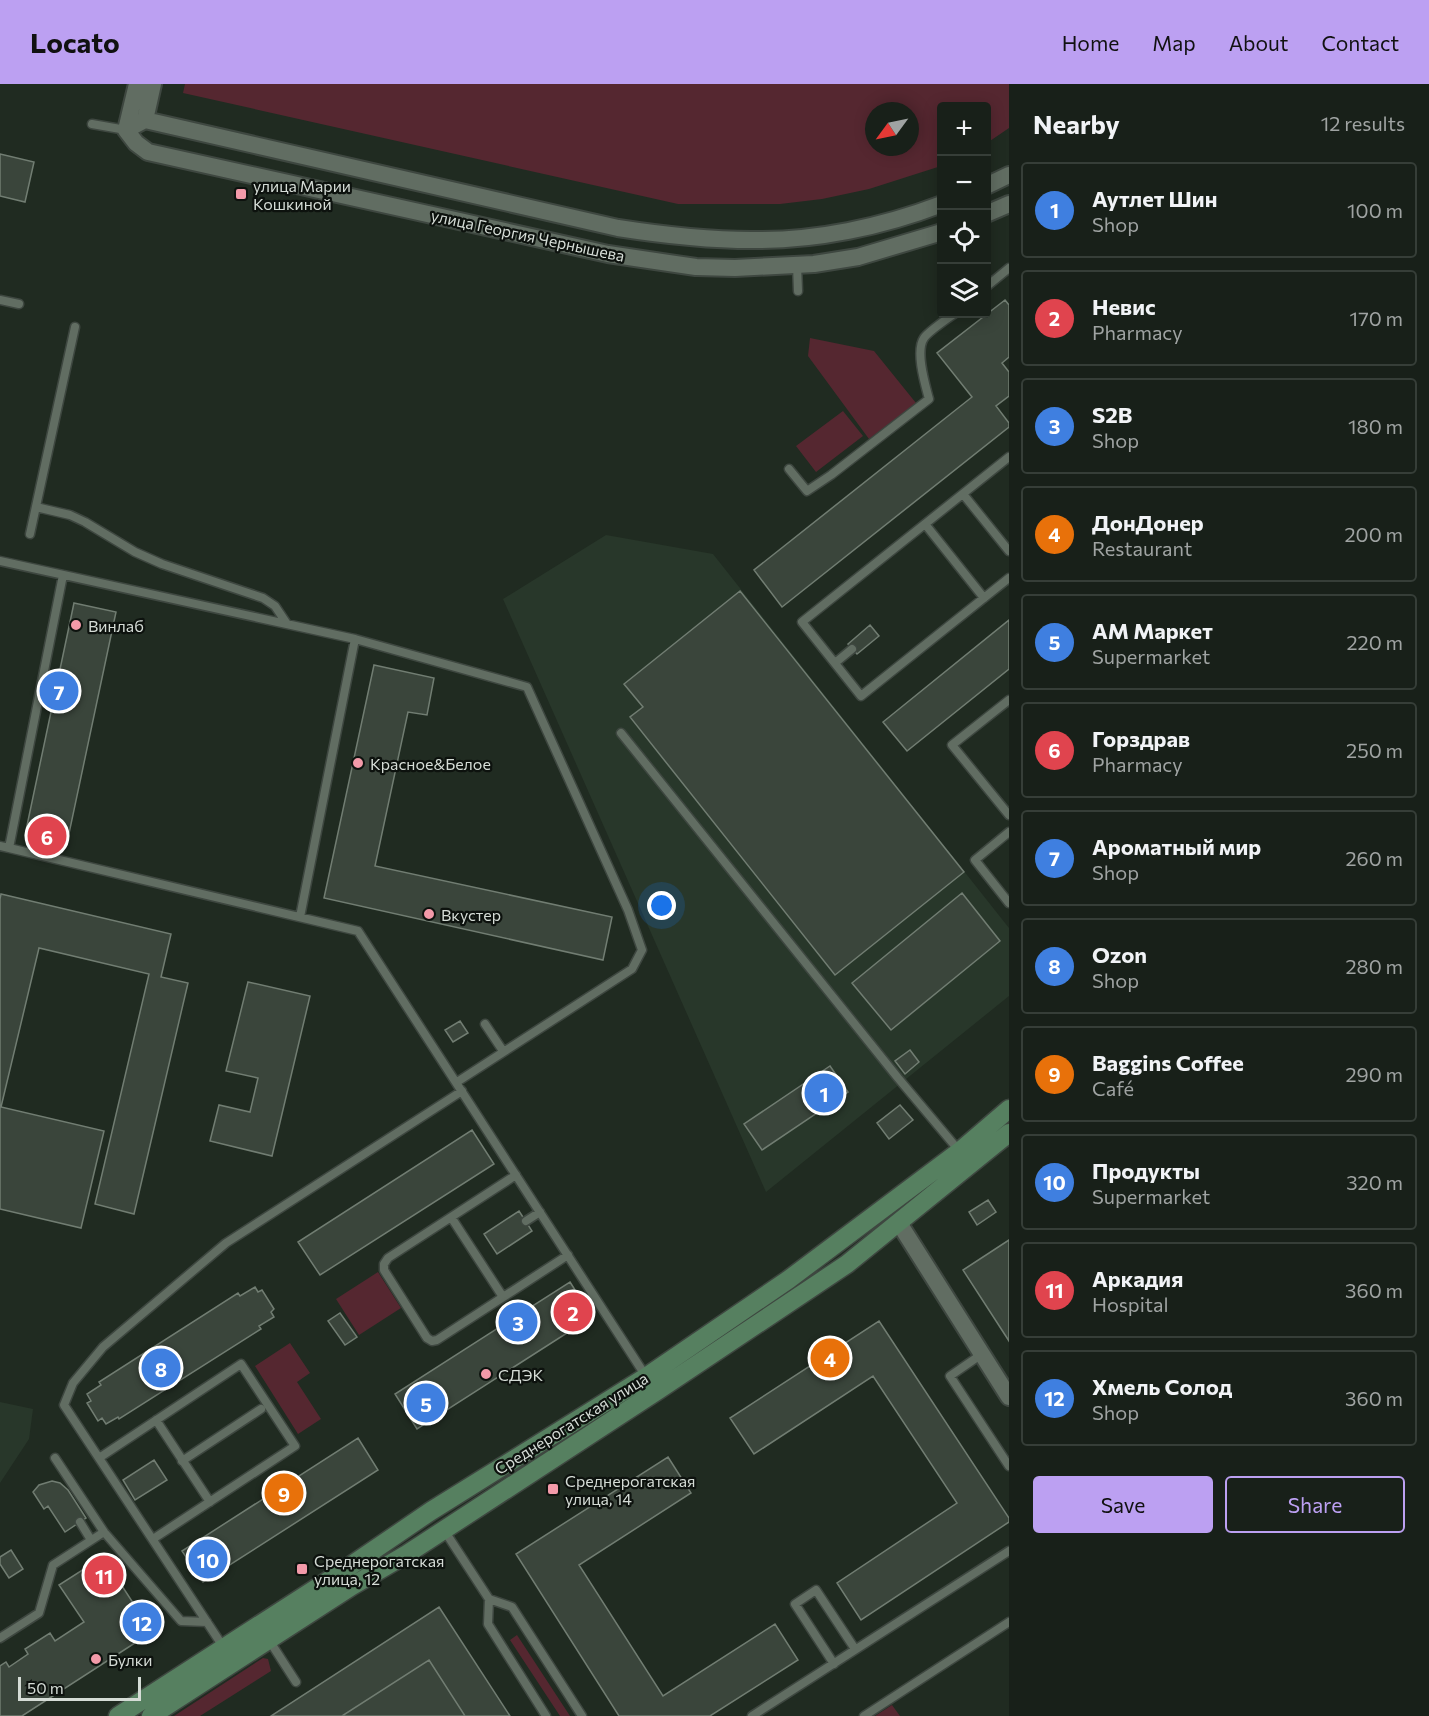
<!DOCTYPE html>
<html lang="en">
<head>
<meta charset="utf-8">
<style>
	:root { --surface:#182019; --page:#252d26; --text:#f1f3f6; --muted:#9fa3a2; --line:#363e38; --accent:#bca0f2 }
	body { margin:0; font-family:Commissioner,sans-serif; background:var(--page); color:var(--text) }
	.controls { position:absolute; right:18px; top:18px; display:grid; overflow:hidden; border-radius:6px; box-shadow:0 3px 15px #0003 }
	.controls button { width:54px; height:54px; display:grid; place-items:center; padding:0; border:0; border-bottom:2px solid var(--line); background:var(--surface); color:var(--text); font:30px sans-serif }
	.compass { position:absolute; left:865px; top:18px; width:54px; height:54px; border-radius:50%; background:var(--surface); box-shadow:0 3px 15px #0003; rotate:237deg }
	.scale { position:absolute; left:18px; bottom:15px; width:123px; box-sizing:border-box; padding-left:6px; border:3px solid #d5dcd6; border-top:0; font-size:16px; line-height:21px; white-space:nowrap; color:#d5dcd6; -webkit-text-stroke:4px #0d120e; paint-order:stroke }
	.you { position:absolute; left:662px; top:822px; width:21px; height:21px; margin:-15px; border:4px solid #fff; border-radius:50%; background:#1a73e8; box-shadow:0 0 0 9px #1a73e833 }
	.badge { display:grid; place-items:center; width:39px; height:39px; border-radius:50%; background:var(--accent); color:#fff; font-size:20px; font-weight:700 }
	.pin { position:absolute; translate:-50% -50%; border:3px solid #fff; box-shadow:0 2px 6px #0006 }
	.list { margin:0; padding:0; list-style:none }
	h2 { display:flex; justify-content:space-between; align-items:center; height:78px; margin:0; padding:0 24px; font-size:26px }
	h2 small { font-size:20px; font-weight:400; color:var(--muted) }
	.list li { display:grid; grid-template-columns:39px 1fr auto; gap:18px; align-items:center; box-sizing:border-box; height:96px; margin:0 12px 12px; padding:0 12px; border:2px solid var(--line); border-radius:6px }
	.list b { display:block; font-size:22px; white-space:nowrap }
	.list p { margin:0; font-size:20px; white-space:nowrap; color:var(--muted) }
	.list em { font-size:20px; font-style:normal; color:var(--muted) }
	.actions { display:flex; gap:12px; padding:18px 24px }
	.actions a { flex:1; padding:14px 0; border:2px solid var(--accent); border-radius:6px; text-align:center; font-size:21px; color:var(--accent) }
	.actions .main { background:var(--accent); color:#111 }
	.icon { flex:none; width:33px; height:33px; fill:none; stroke:currentColor; stroke-width:2; stroke-linecap:round; stroke-linejoin:round }
	.map { position:relative; flex:none; width:1009px; height:1632px; overflow:hidden }
	header { display:flex; align-items:center; gap:36px; box-sizing:border-box; height:84px; padding:0 30px; background:var(--accent); color:#111 }
	header strong { font-size:28px }
	nav { display:flex; gap:33px; margin-inline-start:auto; font-size:21px }
	main { display:flex }
	aside { flex:1; background:var(--surface) }
	.map>svg:first-child { display:block }
	.built { fill:#28372a }
	.green { fill:#552730; fill-rule:evenodd }
	.building { fill:#3a453b; stroke:#717d72; stroke-width:1.5 }
	.lines { fill:none; stroke-linecap:round; stroke-linejoin:round }
	.lane-casing { stroke:#3e4740; stroke-width:11 }
	.street-casing { stroke:#3e4740; stroke-width:20 }
	.secondary-casing { stroke:#3e4740; stroke-width:21 }
	.lane { stroke:#616d62; stroke-width:8 }
	.street { stroke:#616d62; stroke-width:16 }
	.secondary { stroke:#568060; stroke-width:18 }
	.poi-dot { fill:#f39aa9; stroke:#0d120e; stroke-width:2 }
	.labels { text-anchor:middle; dominant-baseline:central; stroke-width:4.5; stroke-linejoin:round; paint-order:stroke }
	.poi-label { font-size:16px; fill:#d5dcd6; stroke:#0d120e; text-anchor:start }
	.street-label { font-size:16px; fill:#d5dcd6; stroke:#0d120e }
</style>
</head>
<body>
<header>
<strong>Locato</strong>
<nav><a>Home</a><a>Map</a><a>About</a><a>Contact</a></nav>
</header>
<main>
<div class="map">
<svg width="1009" height="1632" viewBox="0 0 1009 1632">
	<rect width="100%" height="100%" fill="#202b21"/>
	<!-- built -->
	<path class="built" d="M606 451 713 470 1009 844V912L766 1108 503 515Z
		M0 1318 33 1325 29 1355 0 1399Z"/>
	<!-- green -->
	<path class="green" d="M185 0H1009V44L987 59 986 22H942L941 82 869 105 822 115 780 120H678L183 9ZM874 27H910V63H874Z
		M810 254 874 267 916 319 869 355 808 272Z
		M843 327 863 352 816 388 796 362Z
		M378 1188 401 1224 359 1251 336 1215Z
		M290 1259 310 1289 297 1298 321 1335 298 1350 255 1282Z
		M517 1551 570 1632H560L510 1556Z
		M263 1574 268 1575 271 1587 200 1632H174Z
		M892 1621 900 1632H875Z"/>
	<!-- building -->
	<path class="building" d="M0 70 34 78 25 118 0 112Z
		M1005 216 1009 221V273L1002 279 1009 288V312L996 322 1009 339V343L782 523 754 486 972 313 937 269Z
		M740 507 964 788 835 891 630 633 643 623 624 600Z
		M74 519 116 528 67 759 25 751Z
		M1009 536V585L907 667 883 638Z
		M870 541 879 552 857 570 848 560Z
		M374 581 434 594 427 631 408 628 375 782 612 833 603 876 324 814Z
		M962 809 1000 857 891 946 852 899Z
		M1 810 171 850 161 893 188 899 134 1130 95 1120 149 890 39 864 1 1023 104 1047 81 1144 0 1125V815Z
		M248 898 310 912 272 1072 210 1057 219 1021 250 1028 258 994 226 987Z
		M460 937 468 949 453 958 445 946Z
		M910 966 919 978 905 990 895 977Z
		M830 982 848 1008 762 1066 744 1040Z
		M900 1021 913 1036 889 1055 877 1039Z
		M472 1046 494 1080 320 1191 298 1158Z
		M988 1116 996 1128 977 1141 969 1128Z
		M519 1127 532 1147 497 1170 484 1150Z
		M1009 1156V1257L963 1186Z
		M570 1198 592 1233 417 1345 395 1310Z
		M255 1203 258 1208 262 1206 274 1225 271 1228 274 1233 259 1242 261 1245 119 1335 118 1333 106 1340 102 1334 98 1337 87 1319 91 1317 87 1310 101 1301 99 1298 238 1209 240 1212Z
		M340 1229 357 1253 345 1261 328 1237Z
		M879 1237 1009 1434V1438L861 1536 837 1499 957 1419 873 1292 754 1370 730 1334Z
		M358 1354 378 1386 203 1498 182 1467Z
		M668 1373 691 1409 579 1481 663 1612 775 1540 798 1576 710 1632H619L516 1470Z
		M154 1376 167 1396 135 1416 123 1396Z
		M52 1397 60 1399 68 1406 86 1434 65 1448 48 1422 44 1425 33 1408 39 1401Z
		M11 1466 23 1485 9 1494 0 1480V1473Z
		M98 1476 105 1488 111 1485 152 1548 22 1632H0V1582L6 1578 9 1583 28 1570 25 1565 50 1549 55 1557 84 1538 59 1501Z
		M439 1523 510 1632H465L429 1576 342 1632H271Z
		M429 1576 465 1632H342Z"/>
	<g class="lines">
		<!-- lane casing -->
		<g class="lane-casing">
			<path id="lane" d="M92 40 126 46
				M797 181 798 207
				M986 203 1009 184
				M0 216 19 220
				M1009 373 802 538 861 612 1009 494
				M789 385 807 407 831 391 929 315C925 300 915 267 924 254 929 247 947 235 954 230
				M963 410 1009 467
				M36 423 70 431 85 438 135 468 162 480 263 514 275 522 287 540
				M925 440 984 514
				M30 450 75 243
				M0 477 355 555 527 603 628 826 642 866 632 885 457 998
				M63 491 9 764 358 847 647 1294
				M835 579 852 565
				M1009 616 952 661 1009 731
				M621 649 898 994 961 1069
				M1009 748 975 776 1009 819
				M0 762 9 764
				M300 833 355 555
				M485 940 503 967
				M516 1091 388 1174 384 1180V1186L427 1254 432 1257 437 1256 568 1171
				M451 1133 503 1213
				M526 1137 540 1128
				M982 1270 950 1292 1009 1382
				M156 1336 210 1418
				M55 1374 104 1448 181 1537 207 1538
				M99 1374 241 1280 295 1362 153 1455
				M182 1377 261 1325
				M80 1438 91 1456
				M444 1446 489 1515 488 1540 546 1632
				M489 1515 512 1523 582 1632
				M0 1554 39 1529 53 1481 104 1448
				M269 1556 296 1598
				M224 1564 64 1321 73 1299 103 1263 226 1159 462 1007
				M834 1580 795 1520 816 1506 855 1565
				M752 1632 1009 1467
				M864 1632 1009 1538"/>
		</g>
		<!-- street casing -->
		<g class="street-casing">
			<path id="street" d="M145 36 153 0
				M126 46 136 59 148 68 608 170 696 183 735 184 814 180 858 173 942 148
				M126 46 145 36 618 144C663 151 707 156 752 156 815 157 882 143 942 120
				M126 46 137 0
				M986 102 1009 91
				M986 130 1009 120
				M899 1139 1009 1313"/>
		</g>
		<!-- secondary casing -->
		<g class="secondary-casing">
			<path id="secondary" d="M118 1632 343 1487 431 1427 646 1293 788 1196 960 1067 1009 1025
				M151 1632 352 1502 407 1470 657 1307 847 1180 1009 1049"/>
		</g>
		<!-- lane -->
		<use href="#lane" class="lane"/>
		<!-- street -->
		<use href="#street" class="street"/>
		<!-- secondary -->
		<use href="#secondary" class="secondary"/>
	</g>
	<!-- markers -->
	<g class="poi-dot">
		<rect x="235" y="104" width="12" height="12" rx="3"/>
		<circle cx="76" cy="541" r="6"/>
		<circle cx="358" cy="679" r="6"/>
		<circle cx="429" cy="830" r="6"/>
		<circle cx="486" cy="1290" r="6"/>
		<rect x="547" y="1399" width="12" height="12" rx="3"/>
		<rect x="296" y="1479" width="12" height="12" rx="3"/>
		<circle cx="96" cy="1575" r="6"/>
	</g>
	<g class="labels">
		<!-- poi labels -->
		<g class="poi-label">
			<text x="253" y="101">улица Марии<tspan x="253" dy="18">Кошкиной</tspan></text>
			<text x="88" y="541">Винлаб</text>
			<text x="370" y="679">Красное&amp;Белое</text>
			<text x="441" y="830">Вкустер</text>
			<text x="498" y="1290">СДЭК</text>
			<text x="565" y="1396">Среднерогатская<tspan x="565" dy="18">улица, 14</tspan></text>
			<text x="314" y="1476">Среднерогатская<tspan x="314" dy="18">улица, 12</tspan></text>
			<text x="108" y="1575">Булки</text>
		</g>
		<!-- street labels -->
		<g class="street-label">
			<text transform="translate(528 151) rotate(12)">улица Георгия Чернышева</text>
			<text transform="translate(571 1339) rotate(-32)">Среднерогатская улица</text>
		</g>
	</g>
</svg>
<div class="controls">
<button>+</button>
<button>−</button>
<button><svg class="icon" aria-label="locate" viewBox="0 0 24 24"><circle cx="12" cy="12" r="6"/><path d="M12 2v4M12 18v4M2 12h4M18 12h4"/></svg></button>
<button><svg class="icon" aria-label="layers" viewBox="0 0 24 24"><path d="M12 4l9 5-9 5-9-5zM3 14l9 5 9-5"/></svg></button>
</div>
<svg class="compass" viewBox="-18 -18 36 36"><path d="M0-13l5 13h-10z" fill="#e53935"/><path d="M0 13l5-13h-10z" fill="#9fa3a2"/></svg>
<div class="scale">50 m</div>
<div class="you"></div>
<div class="pin badge" style="left:824px;top:1009px;background:#3f7fe0">1</div>
<div class="pin badge" style="left:573px;top:1228px;background:#e0444e">2</div>
<div class="pin badge" style="left:518px;top:1238px;background:#3f7fe0">3</div>
<div class="pin badge" style="left:830px;top:1274px;background:#e8710a">4</div>
<div class="pin badge" style="left:426px;top:1319px;background:#3f7fe0">5</div>
<div class="pin badge" style="left:47px;top:752px;background:#e0444e">6</div>
<div class="pin badge" style="left:59px;top:607px;background:#3f7fe0">7</div>
<div class="pin badge" style="left:161px;top:1284px;background:#3f7fe0">8</div>
<div class="pin badge" style="left:284px;top:1409px;background:#e8710a">9</div>
<div class="pin badge" style="left:208px;top:1475px;background:#3f7fe0">10</div>
<div class="pin badge" style="left:104px;top:1491px;background:#e0444e">11</div>
<div class="pin badge" style="left:142px;top:1538px;background:#3f7fe0">12</div>
</div>
<aside>
<h2>Nearby<small>12 results</small></h2>
<ul class="list">
<li><span class="badge" style="background:#3f7fe0">1</span><div><b>Аутлет Шин</b><p>Shop</p></div><em>100 m</em></li>
<li><span class="badge" style="background:#e0444e">2</span><div><b>Невис</b><p>Pharmacy</p></div><em>170 m</em></li>
<li><span class="badge" style="background:#3f7fe0">3</span><div><b>S2B</b><p>Shop</p></div><em>180 m</em></li>
<li><span class="badge" style="background:#e8710a">4</span><div><b>ДонДонер</b><p>Restaurant</p></div><em>200 m</em></li>
<li><span class="badge" style="background:#3f7fe0">5</span><div><b>АМ Маркет</b><p>Supermarket</p></div><em>220 m</em></li>
<li><span class="badge" style="background:#e0444e">6</span><div><b>Горздрав</b><p>Pharmacy</p></div><em>250 m</em></li>
<li><span class="badge" style="background:#3f7fe0">7</span><div><b>Ароматный мир</b><p>Shop</p></div><em>260 m</em></li>
<li><span class="badge" style="background:#3f7fe0">8</span><div><b>Ozon</b><p>Shop</p></div><em>280 m</em></li>
<li><span class="badge" style="background:#e8710a">9</span><div><b>Baggins Coffee</b><p>Café</p></div><em>290 m</em></li>
<li><span class="badge" style="background:#3f7fe0">10</span><div><b>Продукты</b><p>Supermarket</p></div><em>320 m</em></li>
<li><span class="badge" style="background:#e0444e">11</span><div><b>Аркадия</b><p>Hospital</p></div><em>360 m</em></li>
<li><span class="badge" style="background:#3f7fe0">12</span><div><b>Хмель Солод</b><p>Shop</p></div><em>360 m</em></li>
</ul>
<div class="actions"><a class="main">Save</a><a>Share</a></div>
</aside>
</main>
</body>
</html>
